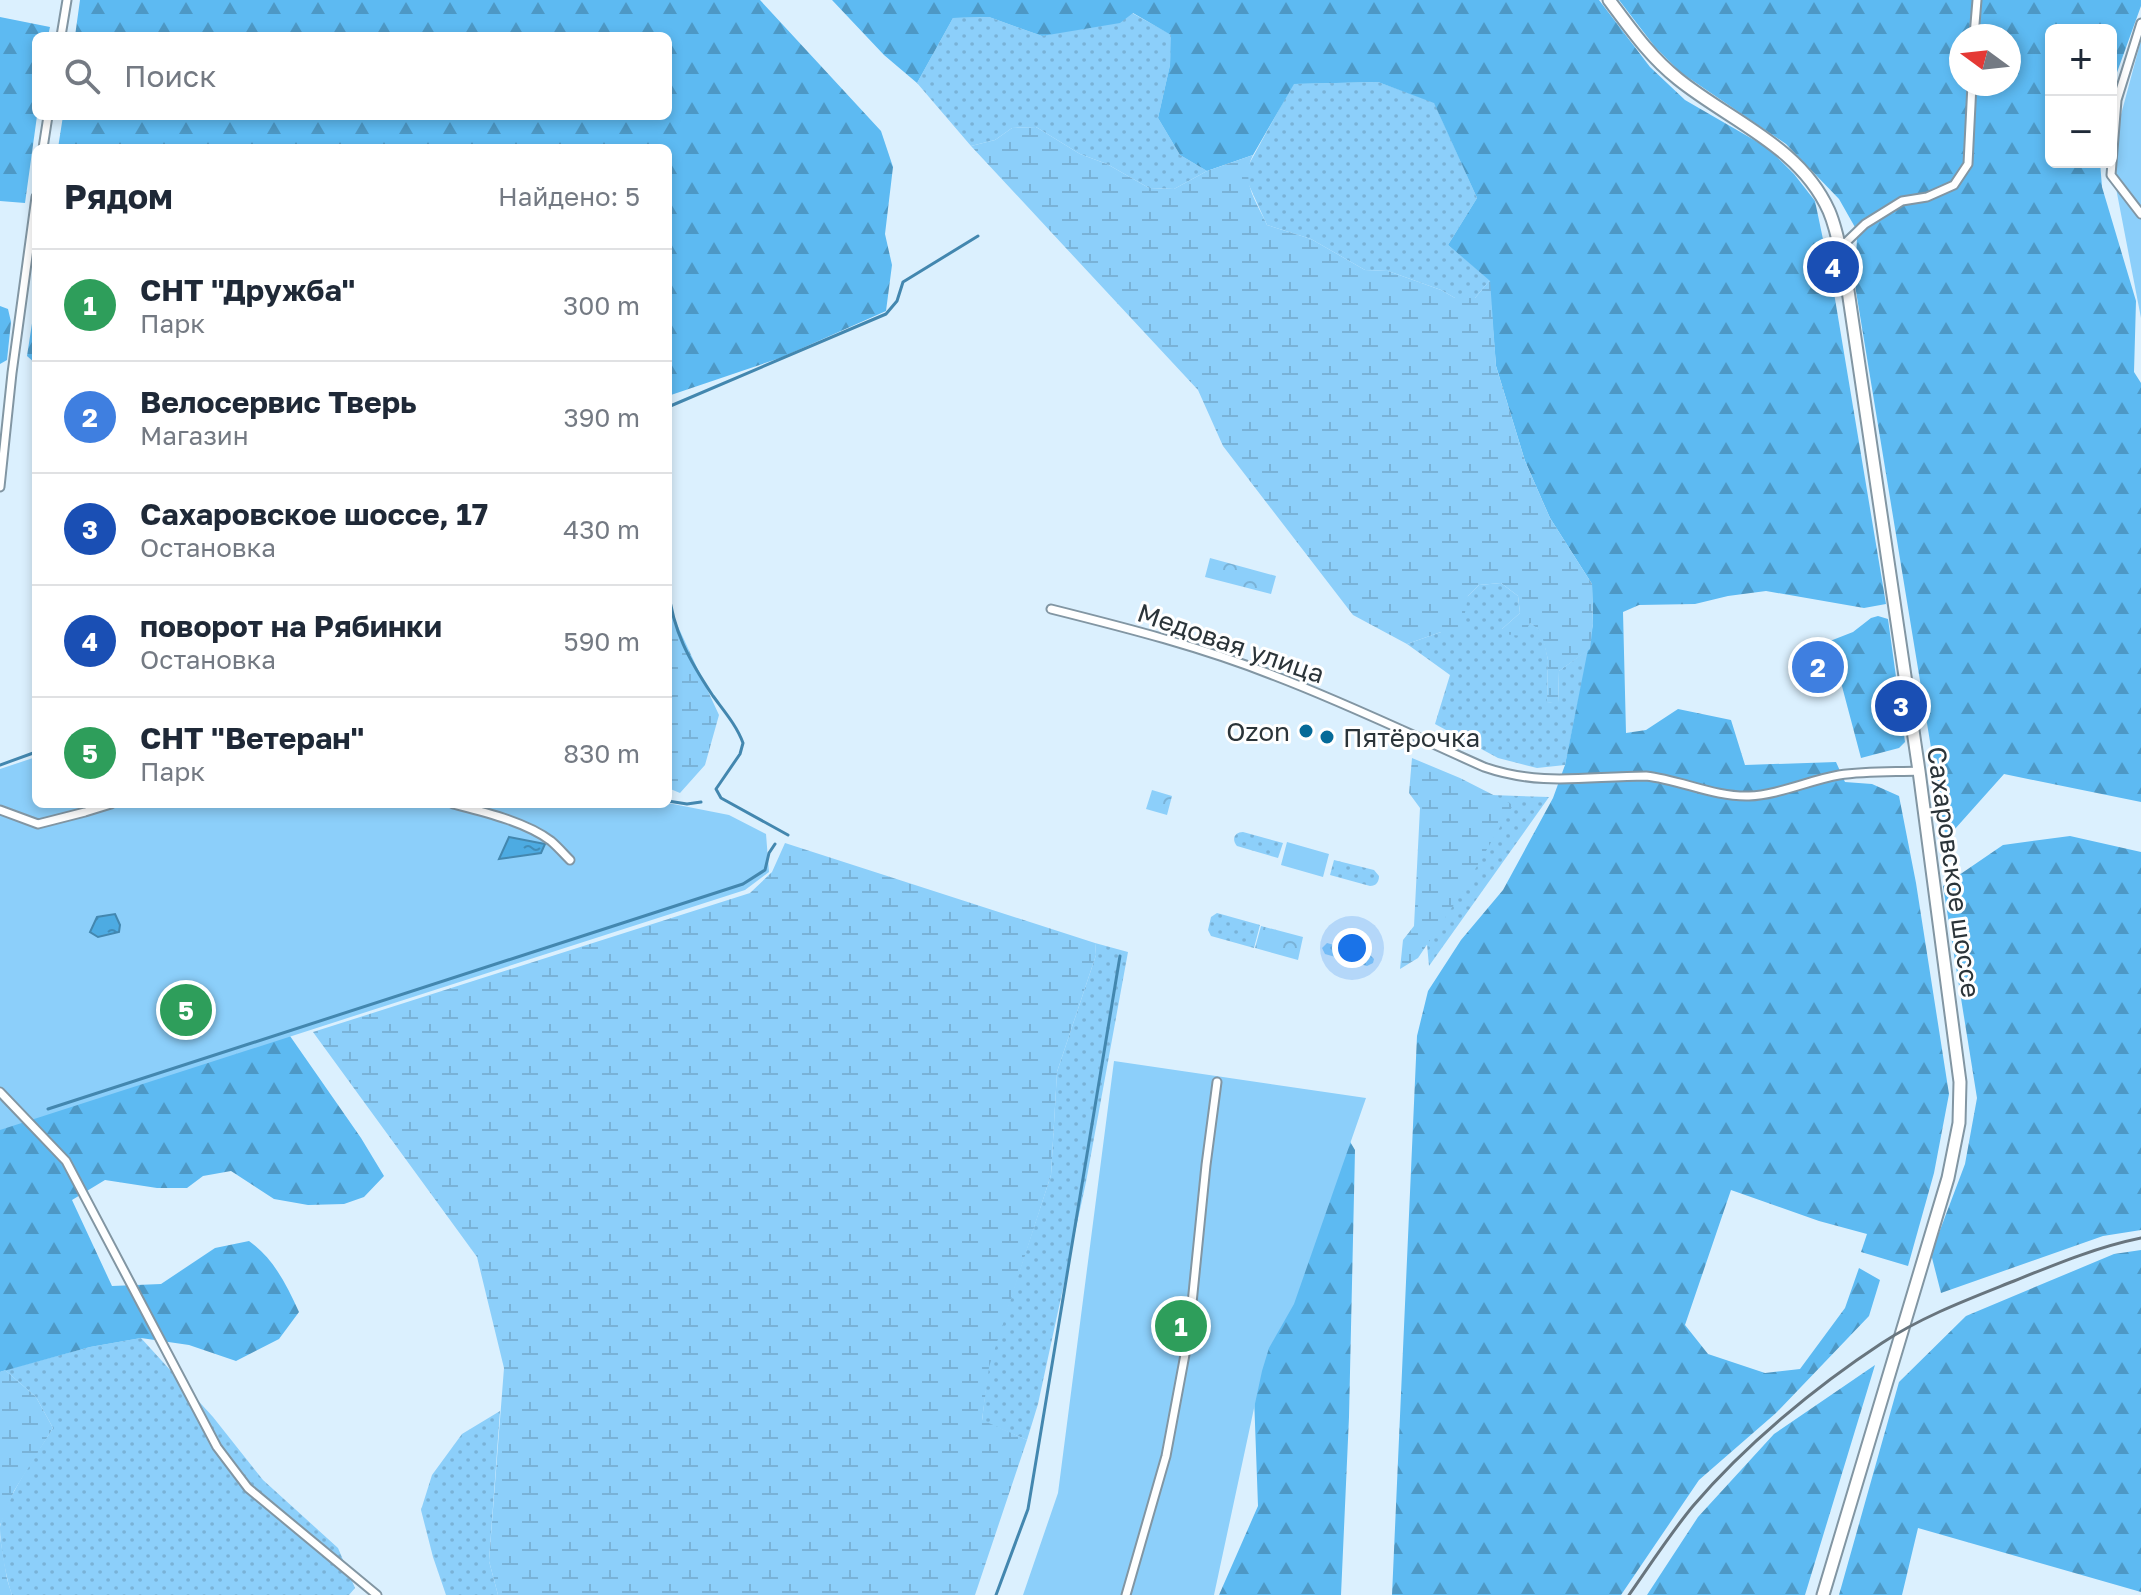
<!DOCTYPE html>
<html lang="ru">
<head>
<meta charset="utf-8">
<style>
	:root { --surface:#fff; --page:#f2f2f3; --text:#1f2937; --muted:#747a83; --line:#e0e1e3; --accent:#b45309 }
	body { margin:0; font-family:"Golos Text",sans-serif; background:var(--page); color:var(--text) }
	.controls { position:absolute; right:24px; top:24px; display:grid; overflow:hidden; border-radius:12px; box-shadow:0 4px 12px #0003 }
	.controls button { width:72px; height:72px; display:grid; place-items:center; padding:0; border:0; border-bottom:2px solid var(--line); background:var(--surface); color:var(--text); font:40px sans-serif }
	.compass { position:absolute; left:1949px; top:24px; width:72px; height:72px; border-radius:50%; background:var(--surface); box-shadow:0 4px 12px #0003; rotate:285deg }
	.you { position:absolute; left:1352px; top:948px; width:28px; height:28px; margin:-20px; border:6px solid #fff; border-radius:50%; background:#1a73e8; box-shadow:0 0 0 12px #1a73e833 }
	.badge { display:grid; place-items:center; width:52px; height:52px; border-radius:50%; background:var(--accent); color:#fff; font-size:26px; font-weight:700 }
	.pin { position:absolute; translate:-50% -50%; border:4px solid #fff; box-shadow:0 2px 8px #0006 }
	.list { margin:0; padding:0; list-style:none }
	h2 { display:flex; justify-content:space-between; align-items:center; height:104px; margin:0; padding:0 32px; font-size:34px }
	h2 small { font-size:26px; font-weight:400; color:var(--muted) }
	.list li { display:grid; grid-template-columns:52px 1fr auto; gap:24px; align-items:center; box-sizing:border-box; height:112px; padding:0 32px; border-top:2px solid var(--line) }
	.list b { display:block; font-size:30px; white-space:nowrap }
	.list p { margin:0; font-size:26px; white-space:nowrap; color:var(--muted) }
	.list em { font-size:26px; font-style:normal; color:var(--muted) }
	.icon { flex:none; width:44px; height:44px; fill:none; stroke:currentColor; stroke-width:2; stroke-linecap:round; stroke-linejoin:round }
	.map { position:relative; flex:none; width:2141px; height:1595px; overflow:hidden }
	.search { position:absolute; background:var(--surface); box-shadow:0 4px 12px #0003; left:32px; top:32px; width:640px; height:88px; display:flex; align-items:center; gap:20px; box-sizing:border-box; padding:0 28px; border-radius:12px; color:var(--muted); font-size:30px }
	.panel { position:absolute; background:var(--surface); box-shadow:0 4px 12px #0003; left:32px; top:144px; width:640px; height:664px; border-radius:12px }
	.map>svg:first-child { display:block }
	.grass { fill:url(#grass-dots) }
	.forest { fill:url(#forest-firs); fill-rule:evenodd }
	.wetland { fill:url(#wetland-marsh) }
	.park { fill:url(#park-crowns) }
	.garden { fill:#8ccffa }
	.water { fill:url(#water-ripples); stroke:#4387af; stroke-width:2 }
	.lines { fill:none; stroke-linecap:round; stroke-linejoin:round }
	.stream { stroke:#4387af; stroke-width:3 }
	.minor-casing { stroke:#8296a3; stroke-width:11 }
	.secondary-casing { stroke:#8296a3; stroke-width:15 }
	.minor { stroke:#fff; stroke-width:7 }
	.secondary { stroke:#fff; stroke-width:11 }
	.rail { stroke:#68757e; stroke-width:3 }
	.poi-dot { fill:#056a98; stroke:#fff; stroke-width:3 }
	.labels { text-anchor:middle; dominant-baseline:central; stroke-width:6; stroke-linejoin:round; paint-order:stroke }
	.street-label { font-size:26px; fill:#2b3439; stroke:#fff }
	.poi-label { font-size:26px; fill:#2b3439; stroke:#fff; text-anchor:end }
</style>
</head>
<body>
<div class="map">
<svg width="2141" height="1595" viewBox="0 0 2141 1595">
	<defs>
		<pattern id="grass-dots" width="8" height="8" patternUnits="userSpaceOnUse" patternTransform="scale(2)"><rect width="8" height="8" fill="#8ccffa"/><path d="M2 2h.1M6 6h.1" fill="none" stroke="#79b2d7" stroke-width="1.8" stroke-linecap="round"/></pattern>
		<pattern id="forest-firs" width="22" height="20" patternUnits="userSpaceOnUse" patternTransform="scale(2)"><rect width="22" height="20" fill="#5dbaf2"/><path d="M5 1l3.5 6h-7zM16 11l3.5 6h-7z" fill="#4d98c5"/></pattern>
		<pattern id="wetland-marsh" width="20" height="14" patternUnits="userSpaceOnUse" patternTransform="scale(2)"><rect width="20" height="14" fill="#8ccffa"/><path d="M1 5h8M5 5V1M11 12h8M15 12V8" fill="none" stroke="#79b2d7"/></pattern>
		<pattern id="park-crowns" width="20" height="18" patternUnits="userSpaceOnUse" patternTransform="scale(2)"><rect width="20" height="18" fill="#8ccffa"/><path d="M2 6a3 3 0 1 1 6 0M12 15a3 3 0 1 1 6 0" fill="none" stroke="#79b2d7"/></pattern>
		<pattern id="water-ripples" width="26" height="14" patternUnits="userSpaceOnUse" patternTransform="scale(2)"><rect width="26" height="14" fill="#4dabe2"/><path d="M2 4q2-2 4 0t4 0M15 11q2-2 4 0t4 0" fill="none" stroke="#408cb8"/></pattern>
	</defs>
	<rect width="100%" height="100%" fill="#dbf0fe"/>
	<!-- grass -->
	<path class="grass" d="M1132 13 1172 35 1170 65 1158 118 1180 155 1207 171 1174 189 1149 188 1107 164 1080 154 1036 127 1012 128 995 140 971 146 917 83 953 18 989 17 1042 36Z
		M1378 82 1434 102 1477 198 1448 245 1490 280 1475 298H1455L1441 290 1388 271 1365 270 1311 239 1267 225 1248 183V166L1293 84Z
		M1501 583 1518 596 1520 613 1502 629 1527 626 1530 623 1542 631 1548 660 1547 702 1558 703 1559 671 1589 649 1565 765 1537 768 1498 758 1435 724 1450 675 1407 644 1441 632 1468 596 1479 585Z
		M1434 793 1549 797 1429 966 1424 911Z
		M1243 832 1283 843 1278 858 1237 846C1231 839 1235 832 1243 832Z
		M1334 860 1374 870 1379 876C1379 882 1376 886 1370 886L1330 875Z
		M1217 913 1260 925 1254 948 1211 936 1208 930 1211 917Z
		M1095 943 1128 952 1086 1182 1038 1404 1027 1440 982 1421 988 1367 1051 1175 1057 1072 1096 955Z
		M1327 943 1370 955 1374 959 1373 963 1367 966 1325 954 1322 948Z
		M141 1338 213 1417 263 1480 338 1548 355 1588 349 1595H12C6 1577 0 1546 0 1527 4 1501 38 1452 53 1428L36 1397 5 1370 90 1347Z
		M500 1411 489 1561 498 1595H446L433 1557 421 1510 432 1475 462 1434Z"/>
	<!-- forest -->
	<path class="forest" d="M80 0H760L881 131 893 167 885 234 892 265 886 311 780 358 668 396V148H58L63 116H668V36H75Z
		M832 0H1599L1650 67 1685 100 1768 148 1794 174 1815 201 1833 287 1886 604 1864 608 1766 591 1728 596 1695 604 1639 605 1623 612 1626 733 1646 730 1678 709 1731 720 1745 765 1836 762 1845 782 1872 784 1899 796 1916 883 1949 1094 1934 1173 1908 1266 1861 1252 1867 1234 1819 1221 1731 1190 1685 1325 1708 1354 1765 1373 1800 1369 1845 1308 1859 1268 1880 1280 1869 1316 1776 1413 1699 1480 1621 1595H1392L1417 1036 1428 991 1461 940 1503 890 1553 798 1565 765 1593 624 1592 584 1550 518 1525 461 1496 366 1489 280 1448 245 1477 198 1434 103 1378 82 1294 84 1253 155 1207 171 1180 155 1158 118 1170 65 1171 35 1133 13 1120 23 1042 36 989 17 953 18 917 83 884 55Z
		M1619 0H2141V6L2111 89V30H2051V162H2100L2102 187 2136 301 2134 372 2141 383V802L2004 774 1946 839 1855 285 1857 236C1876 216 1901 204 1927 194L1901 198 1856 229 1839 199 1786 144 1680 72 1655 47ZM1961 36H2009V84H1961Z
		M0 17 50 27 48 36H36L37 116 25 203 0 201Z
		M36 297V364L27 356Z
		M0 306 8 309 11 322 7 360 0 364Z
		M1878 616 1888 619 1905 742 1899 748 1861 758 1830 641 1853 632 1871 618Z
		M2070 836 2141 852V1230L2103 1236 1941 1293 1931 1254 1965 1164 1977 1098 1943 886 2003 845Z
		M290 1036 361 1138 384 1176 364 1197 344 1204 308 1205 274 1199 231 1171 203 1176 187 1188H157L105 1180 72 1200 112 1286 161 1284 215 1248 249 1241C274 1259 286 1284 299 1312L279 1339 236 1361 189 1345 141 1338 90 1347 0 1372V1101Z
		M1346 1135 1355 1150 1349 1417 1341 1595H1219L1258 1506 1253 1369Z
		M2141 1250V1592L1918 1528 1902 1595H1839L1899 1382 1966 1316 2114 1254Z
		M1875 1365 1805 1595H1647L1698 1517 1774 1434Z"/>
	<!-- wetland -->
	<path class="wetland" d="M1036 127 1080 154 1107 164 1149 188 1174 189 1207 171 1253 155C1240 181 1256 201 1267 225L1311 239 1365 270 1388 271 1441 290 1455 298H1475L1490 280 1496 366 1525 461 1550 518 1592 584 1593 624 1590 649 1559 671 1558 704 1547 702 1548 660 1541 631 1530 623 1523 636 1502 634V629L1520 613 1518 596 1501 583 1479 585 1468 596 1461 635 1441 632 1407 644 1353 615 1223 446 1198 390 971 146 995 140 1012 128Z
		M668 605 719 715 705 765 680 793 668 788Z
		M1412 758 1460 778 1513 805 1457 900 1418 958 1400 969 1403 940 1414 926 1420 808 1409 793Z
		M785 843 1095 943 1096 955 1057 1072 1051 1175 989 1367 982 1420 1027 1440 975 1595H498L489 1561 504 1368 477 1257 313 1032 750 893 772 872Z
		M5 1370 36 1397 53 1428 14 1491 0 1525V1372Z
		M0 1537 7 1579 12 1595H0Z"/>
	<!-- park -->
	<path class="park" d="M1210 558 1276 576 1271 594 1205 577Z
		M1152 790 1172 796 1167 815 1146 809Z
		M1261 926 1303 937 1298 960 1255 948Z"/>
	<!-- garden -->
	<path class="garden" d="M2141 40V318L2111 162V152Z
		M36 757V804L668 803 729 815 766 834 769 872 745 890 0 1130V769Z
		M1287 842 1329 854 1323 877 1281 865Z
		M1114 1061 1366 1098 1294 1304 1269 1348 1262 1371 1214 1595H1023L1058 1493Z"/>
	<!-- water -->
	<path class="water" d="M509 837 545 844 541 853 499 859Z
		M115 914 120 925 119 932 98 937 90 932 97 917Z"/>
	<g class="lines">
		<!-- stream -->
		<path class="stream" d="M668 407 886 314 897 301 903 282 978 236
			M668 588C673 631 689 660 713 696 724 711 737 726 743 743L740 754 716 789 721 798 788 835
			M0 765 36 752
			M668 801 687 804 701 802
			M48 1109 743 884 765 870 769 853 775 844
			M996 1595 1028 1509 1120 956"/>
		<!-- minor casing -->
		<g class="minor-casing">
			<path id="minor" d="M2141 23 2117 100 2111 175 2141 214
				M61 36 67 0
				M1974 36 1977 0
				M43 148 48 116
				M1840 248 1865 224 1902 201 1927 197 1954 185 1968 164 1972 84
				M0 487 12 373 36 197
				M1051 609C1127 628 1202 647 1275 676 1346 703 1414 736 1484 767 1542 787 1588 776 1646 776 1681 780 1714 797 1749 796 1778 795 1810 780 1839 775 1865 771 1893 772 1919 771
				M453 804C484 812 526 822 551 841 558 847 564 854 570 860
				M0 810 38 824 85 812 111 804
				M0 1092 66 1161 217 1447 248 1488 377 1595
				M1126 1595 1166 1456 1189 1333 1206 1165 1217 1082"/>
		</g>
		<!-- secondary casing -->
		<g class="secondary-casing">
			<path id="secondary" d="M1609 0C1630 28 1650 57 1678 79 1730 121 1800 146 1829 211 1838 232 1841 255 1846 277L1919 771 1960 1082 1959 1123 1948 1178 1823 1595"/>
		</g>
		<!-- minor -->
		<use href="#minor" class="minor"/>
		<!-- secondary -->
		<use href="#secondary" class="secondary"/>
		<!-- rail -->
		<path class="rail" d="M1629 1595C1650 1565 1670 1534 1693 1506 1745 1445 1815 1387 1882 1343 1923 1316 1969 1299 2014 1281 2056 1264 2097 1247 2141 1238"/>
	</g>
	<!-- markers -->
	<g class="poi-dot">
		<circle cx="1306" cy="731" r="8"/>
		<circle cx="1327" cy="737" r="8"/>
	</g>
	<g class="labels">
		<!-- street labels -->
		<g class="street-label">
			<text transform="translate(1231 643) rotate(19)">Медовая улица</text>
			<text transform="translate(1954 872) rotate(82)">Сахаровское шоссе</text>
		</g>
		<!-- poi labels -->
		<g class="poi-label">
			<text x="1290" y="731">Ozon</text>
			<text x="1343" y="737" text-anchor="start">Пятёрочка</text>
		</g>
	</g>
</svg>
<div class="controls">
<button>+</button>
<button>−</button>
</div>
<svg class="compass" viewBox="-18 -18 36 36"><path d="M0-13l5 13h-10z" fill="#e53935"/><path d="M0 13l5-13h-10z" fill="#747a83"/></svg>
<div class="you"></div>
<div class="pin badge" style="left:1181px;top:1326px;background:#2e9e5b">1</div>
<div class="pin badge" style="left:1818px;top:667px;background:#3f7fe0">2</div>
<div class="pin badge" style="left:1901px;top:706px;background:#1a4fb4">3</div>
<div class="pin badge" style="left:1833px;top:267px;background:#1a4fb4">4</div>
<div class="pin badge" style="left:186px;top:1010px;background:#2e9e5b">5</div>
<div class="search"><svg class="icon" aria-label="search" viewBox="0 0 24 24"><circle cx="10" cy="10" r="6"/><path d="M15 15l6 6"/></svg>Поиск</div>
<section class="panel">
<h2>Рядом<small>Найдено: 5</small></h2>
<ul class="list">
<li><span class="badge" style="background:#2e9e5b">1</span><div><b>СНТ &quot;Дружба&quot;</b><p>Парк</p></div><em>300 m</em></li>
<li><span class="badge" style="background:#3f7fe0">2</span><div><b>Велосервис Тверь</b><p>Магазин</p></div><em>390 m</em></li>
<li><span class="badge" style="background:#1a4fb4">3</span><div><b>Сахаровское шоссе, 17</b><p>Остановка</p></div><em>430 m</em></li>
<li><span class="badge" style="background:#1a4fb4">4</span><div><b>поворот на Рябинки</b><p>Остановка</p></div><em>590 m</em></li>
<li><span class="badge" style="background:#2e9e5b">5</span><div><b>СНТ &quot;Ветеран&quot;</b><p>Парк</p></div><em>830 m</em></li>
</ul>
</section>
</div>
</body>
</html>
